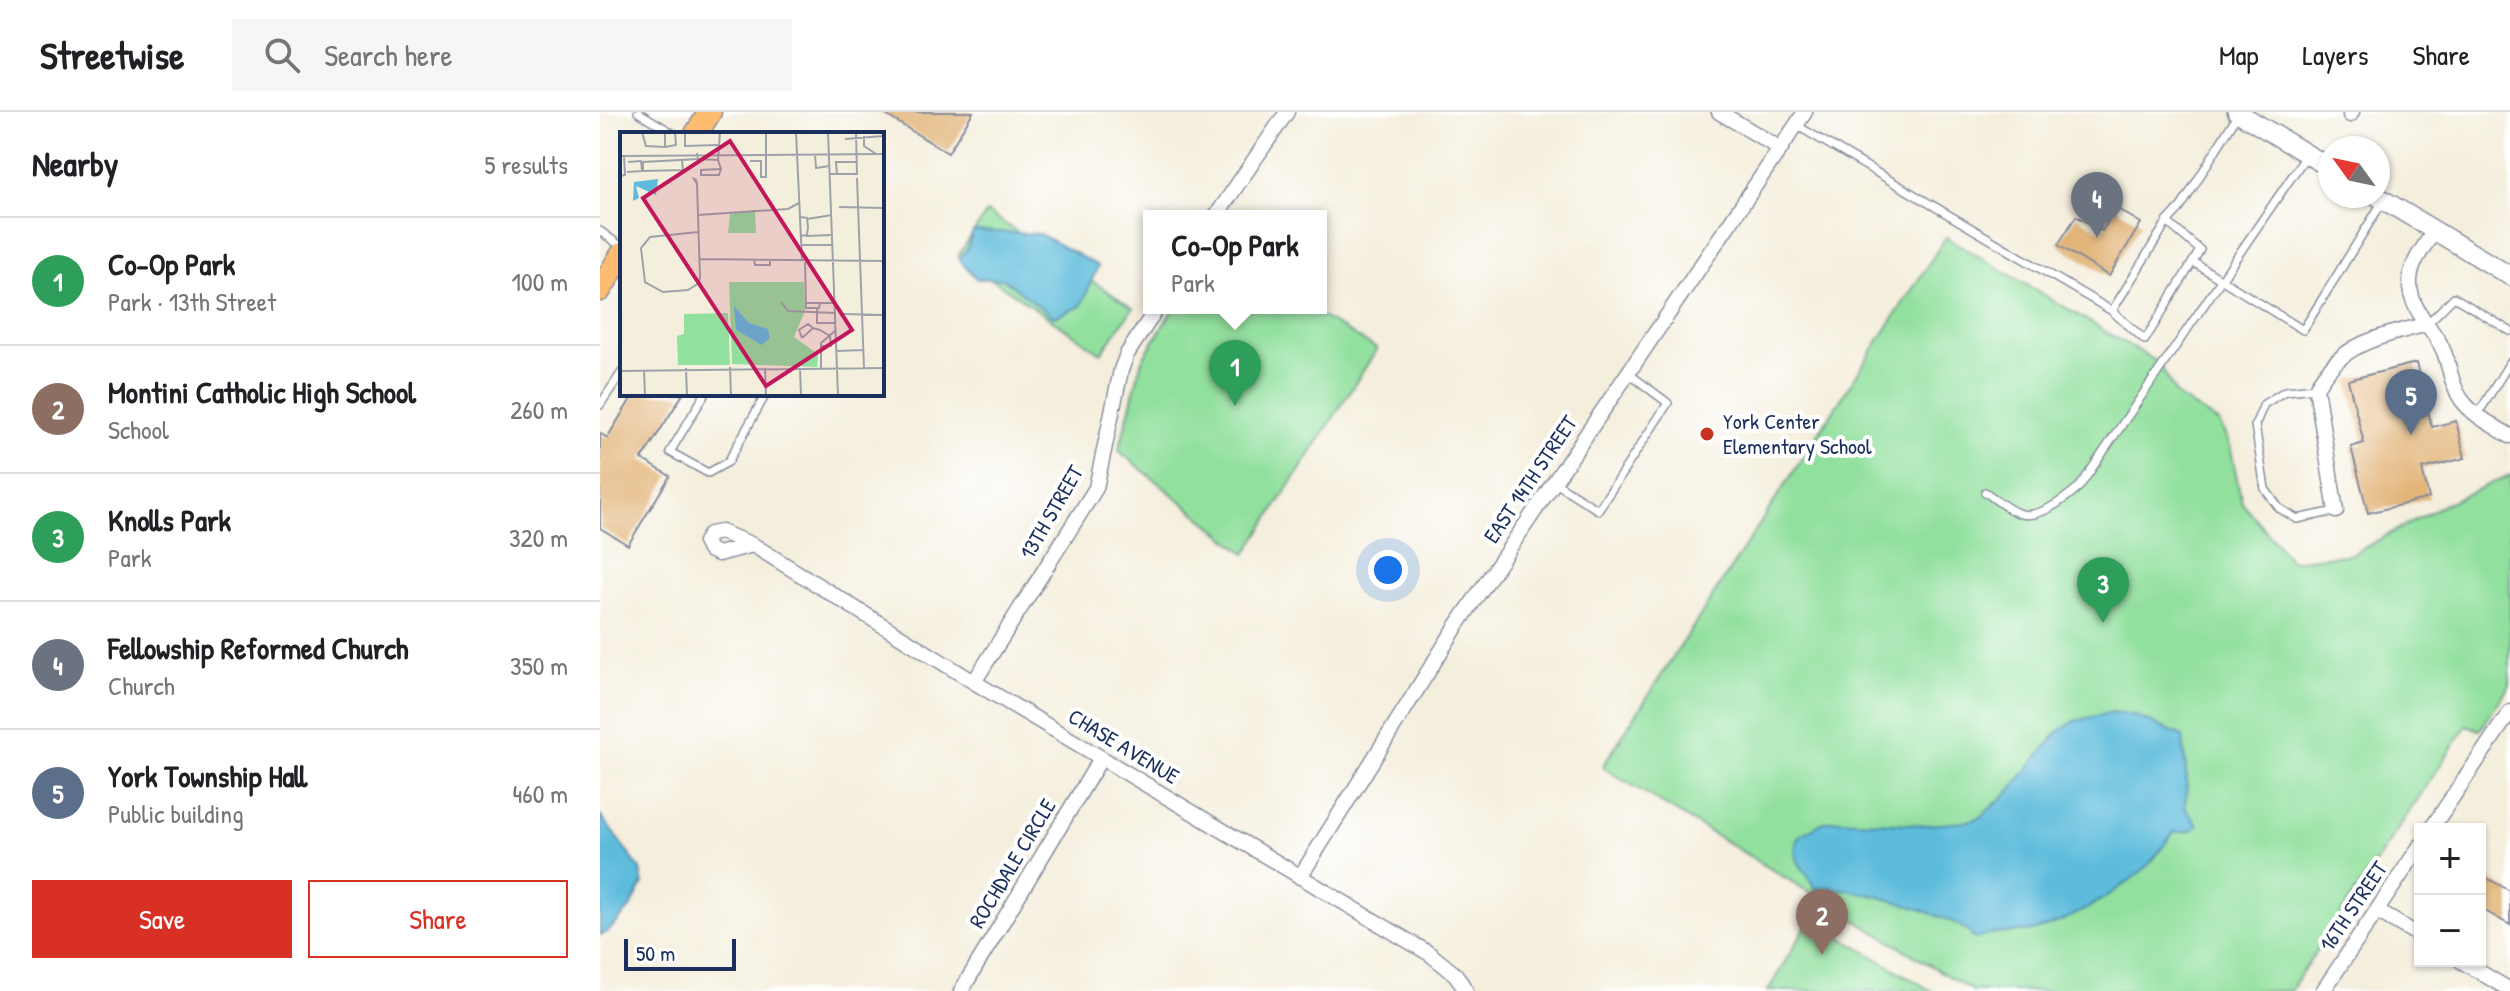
<!DOCTYPE html>
<html lang="en">
<head>
<meta charset="utf-8">
<style>
	:root { --surface:#fff; --page:#f6f6f6; --text:#202124; --muted:#757577; --line:#e0e0e0; --accent:#d93025 }
	body { margin:0; font-family:"Patrick Hand",sans-serif; background:var(--page); color:var(--text) }
	.controls { position:absolute; right:24px; bottom:24px; display:grid; overflow:hidden; border-radius:0px; box-shadow:0 2px 6px #0004 }
	.controls button { width:72px; height:72px; display:grid; place-items:center; padding:0; border:0; border-bottom:2px solid var(--line); background:var(--surface); color:var(--text); font:40px sans-serif }
	.compass { position:absolute; left:1718px; top:24px; width:72px; height:72px; border-radius:50%; background:var(--surface); box-shadow:0 2px 6px #0004; rotate:303deg }
	.scale { position:absolute; left:24px; bottom:20px; width:112px; box-sizing:border-box; padding-left:8px; border:4px solid #1b2f5e; border-top:0; font-size:22px; line-height:28px; white-space:nowrap; color:#1b2f5e; -webkit-text-stroke:6px #fff; paint-order:stroke }
	.you { position:absolute; left:788px; top:458px; width:28px; height:28px; margin:-20px; border:6px solid #fff; border-radius:50%; background:#1a73e8; box-shadow:0 0 0 12px #1a73e833 }
	.badge { display:grid; place-items:center; width:52px; height:52px; border-radius:50%; background:var(--accent); color:#fff; font-size:26px; font-weight:700 }
	.pin { position:absolute; translate:-50% -66px; filter:drop-shadow(0 2px 4px #0008) }
	.pin::after { content:''; position:absolute; top:42px; width:28px; height:24px; background:inherit; clip-path:polygon(0 0,100% 0,50% 100%) }
	.popup { position:absolute; left:543px; top:98px; width:184px; height:104px; box-sizing:border-box; display:grid; place-content:center; border-radius:0px; background:var(--surface); filter:drop-shadow(0 2px 6px #0005); font-size:26px; white-space:nowrap; color:var(--muted) }
	.popup b { font-size:30px; color:var(--text) }
	.popup::after { content:''; position:absolute; left:50%; top:100%; margin-left:-16px; border:16px solid transparent; border-top-color:var(--surface) }
	.list { margin:0; padding:0; list-style:none }
	h2 { display:flex; justify-content:space-between; align-items:center; height:104px; margin:0; padding:0 32px; font-size:34px }
	h2 small { font-size:26px; font-weight:400; color:var(--muted) }
	.list li { display:grid; grid-template-columns:52px 1fr auto; gap:24px; align-items:center; box-sizing:border-box; height:128px; padding:0 32px; border-top:2px solid var(--line) }
	.list b { display:block; font-size:30px; white-space:nowrap }
	.list p { margin:0; font-size:26px; white-space:nowrap; color:var(--muted) }
	.list em { font-size:26px; font-style:normal; color:var(--muted) }
	.actions { display:flex; gap:16px; padding:24px 32px }
	.actions a { flex:1; padding:18px 0; border:2px solid var(--accent); border-radius:0px; text-align:center; font-size:28px; color:var(--accent) }
	.actions .main { background:var(--accent); color:#fff }
	.icon { flex:none; width:44px; height:44px; fill:none; stroke:currentColor; stroke-width:2; stroke-linecap:round; stroke-linejoin:round }
	.map { position:relative; flex:none; width:1910px; height:879px; overflow:hidden }
	header { display:flex; align-items:center; gap:48px; box-sizing:border-box; height:112px; padding:0 40px; background:var(--surface); border-bottom:2px solid var(--line) }
	header strong { font-size:38px }
	nav { display:flex; gap:44px; margin-inline-start:auto; font-size:28px }
	.search { width:560px; height:72px; background:var(--page); display:flex; align-items:center; gap:20px; box-sizing:border-box; padding:0 28px; border-radius:0px; color:var(--muted); font-size:30px }
	main { display:flex }
	aside { flex:1; background:var(--surface) }
	.map>svg:first-child { display:block }
	.green { fill:#92e09e; stroke:#56887e; stroke-width:2 }
	.water { fill:#5dbcdc; stroke:#3c769d; stroke-width:2 }
	.building { fill:#e2b478 }
	.lines { fill:none; stroke-linecap:round; stroke-linejoin:round }
	.service-casing { stroke:#888e9d; stroke-width:10 }
	.minor-casing { stroke:#888e9d; stroke-width:17 }
	.tertiary-casing { stroke:#888e9d; stroke-width:21 }
	.primary-casing { stroke:#888e9d; stroke-width:25 }
	.service { stroke:#fff; stroke-width:7 }
	.minor { stroke:#fff; stroke-width:14 }
	.tertiary { stroke:#fff; stroke-width:18 }
	.primary { stroke:#fdbc70; stroke-width:22 }
	.poi-dot { fill:#c8321e; stroke:#fff; stroke-width:3 }
	.labels { text-anchor:middle; dominant-baseline:central; stroke-width:8; stroke-linejoin:round; paint-order:stroke }
	.poi-label { font-size:22px; fill:#1b2f5e; stroke:#fff; text-anchor:start }
	.street-label { font-size:22px; fill:#1b2f5e; stroke:#fff }
	.inset-road { fill:none; stroke:#9da2aa; stroke-width:2 }
	.view { fill:#c2185b; fill-opacity:0.15; stroke:#c2185b; stroke-width:4 }
	.inset-edge { fill:none; stroke:#1b2f5e; stroke-width:4 }
</style>
</head>
<body>
<header>
<strong>Streetwise</strong>
<div class="search"><svg class="icon" aria-label="search" viewBox="0 0 24 24"><circle cx="10" cy="10" r="6"/><path d="M15 15l6 6"/></svg>Search here</div>
<nav><a>Map</a><a>Layers</a><a>Share</a></nav>
</header>
<main>
<aside>
<h2>Nearby<small>5 results</small></h2>
<ul class="list">
<li><span class="badge" style="background:#2e9e5b">1</span><div><b>Co-Op Park</b><p>Park · 13th Street</p></div><em>100 m</em></li>
<li><span class="badge" style="background:#8d6e63">2</span><div><b>Montini Catholic High School</b><p>School</p></div><em>260 m</em></li>
<li><span class="badge" style="background:#2e9e5b">3</span><div><b>Knolls Park</b><p>Park</p></div><em>320 m</em></li>
<li><span class="badge" style="background:#6b7280">4</span><div><b>Fellowship Reformed Church</b><p>Church</p></div><em>350 m</em></li>
<li><span class="badge" style="background:#5c6f8a">5</span><div><b>York Township Hall</b><p>Public building</p></div><em>460 m</em></li>
</ul>
<div class="actions"><a class="main">Save</a><a>Share</a></div>
</aside>
<div class="map">
<svg width="1910" height="879" viewBox="0 0 1910 879">
	<rect width="100%" height="100%" fill="#fff"/>
	<filter id="ink" filterUnits="userSpaceOnUse"><feTurbulence type="fractalNoise" baseFrequency=".0125" numOctaves="2"/><feDisplacementMap in="SourceGraphic" scale="16" xChannelSelector="R" yChannelSelector="G"/><feConvolveMatrix kernelMatrix="1 2 1 2 8 2 1 2 1" color-interpolation-filters="sRGB"/></filter>
	<filter id="wash" filterUnits="userSpaceOnUse"><feTurbulence type="fractalNoise" baseFrequency=".006" numOctaves="4" result="noise"/><feDisplacementMap in="SourceGraphic" scale="32" xChannelSelector="R" yChannelSelector="G"/><feGaussianBlur stdDeviation="1.8" result="paint"/><feColorMatrix in="noise" values="0 0 0 0 0 0 0 0 0 0 0 0 0 0 0 0 0 1.4 0 .05"/><feComposite in="paint" operator="in"/></filter>
	<g filter="url(#wash)">
		<rect width="100%" height="100%" fill="#f4eedc"/>
		<!-- green -->
		<path class="green" d="M387 100 533 196 501 241 358 144Z
			M1346 125 1559 251 1577 284 1619 311 1630 333 1642 391 1691 449 1753 442 1845 392 1910 363V573L1880 618 1867 613 1690 879H1373L1002 655Z
			M574 196H707L777 237 646 442 519 339 542 248Z
			M1210 807 1332 879H1168Z"/>
		<!-- water -->
		<path class="water" d="M373 119 440 122 498 154 481 194 454 205 403 167H377L359 148 368 136Z
			M1513 600 1533 603 1583 624 1587 670 1585 695 1598 714 1588 720H1574C1564 732 1556 747 1543 758 1513 782 1473 808 1436 818 1419 822 1389 819 1376 827 1372 825 1370 821 1367 819 1348 802 1238 769 1215 777 1207 757 1187 748 1199 724L1224 710 1238 708 1327 713 1365 710 1380 705 1410 679 1458 620 1475 609Z
			M0 703 40 757 43 772 31 795 8 820 0 823Z"/>
		<g id="blocks">
			<!-- building -->
			<path class="building" d="M281 0H373L348 41Z
				M1516 96 1541 111 1509 164 1458 133 1476 104 1502 119Z
				M1816 251 1832 315 1856 309 1865 346 1822 357 1829 386 1768 401 1751 335 1764 331 1748 268Z
				M34 282H83L42 347 70 364 28 433 0 416V321L7 326Z
				M1880 762 1910 779V813L1880 796Z"/>
		</g>
	</g>
	<g filter="url(#ink)">
		<use href="#blocks" fill-opacity="0" stroke="#888e9d" stroke-width="2"/>
		<g class="lines">
			<!-- service casing -->
			<g class="service-casing">
				<path id="service" d="M38 0 74 22
					M1196 13 1512 199 1545 228 1600 138 1567 110
					M0 119 22 135
					M1593 150 1703 218 1783 89
					M1512 199 1567 110 1581 95 1638 2
					M1827 212 1854 185 1910 219
					M1716 276 1685 279 1664 292 1655 313 1665 377 1679 396 1697 407 1736 399
					M105 282 70 340 108 361 128 350 166 282
					M0 293 22 260
					M1878 302 1910 250
					M954 370 998 398 1068 291 1028 261
					M1385 380C1396 387 1406 397 1418 401 1438 409 1465 387 1480 374L1706 44"/>
			</g>
			<!-- minor casing -->
			<g class="minor-casing">
				<path id="minor" d="M1119 0 1181 37
					M1750 3 1752 0
					M616 104 687 0
					M1834 119C1825 134 1811 150 1810 168 1808 198 1834 215 1844 240 1850 255 1851 273 1861 287 1873 304 1893 313 1910 324
					M1736 399 1716 276C1743 229 1778 226 1827 212
					M153 433 118 442 109 438 105 430 110 422 121 420 153 433 374 570 830 842 856 863 866 879
					M374 570 496 376 521 258 527 242 557 196
					M1831 717 1910 600
					M700 765 856 515 1205 0
					M1777 799 1820 824
					M1861 849 1910 878
					M361 879 501 646
					M1723 879 1820 734"/>
			</g>
			<!-- tertiary casing -->
			<g class="tertiary-casing">
				<path id="tertiary" d="M1637 0 1730 56
					M1777 84 1910 164"/>
			</g>
			<!-- primary casing -->
			<g class="primary-casing">
				<path id="primary" d="M96 22 110 0
					M0 178 22 142"/>
			</g>
			<!-- service -->
			<use href="#service" class="service"/>
			<!-- minor -->
			<use href="#minor" class="minor"/>
			<!-- tertiary -->
			<use href="#tertiary" class="tertiary"/>
			<!-- primary -->
			<use href="#primary" class="primary"/>
		</g>
	</g>
	<!-- markers -->
	<circle class="poi-dot" cx="1107" cy="322" r="8"/>
	<g class="labels">
		<!-- poi labels -->
		<g class="poi-label">
			<text x="1123" y="309">York Center<tspan x="1123" dy="25">Elementary School</tspan></text>
		</g>
		<!-- street labels -->
		<g class="street-label">
			<text transform="translate(930 367) rotate(-56)">EAST 14TH STREET</text>
			<text transform="translate(451 400) rotate(-60)">13TH STREET</text>
			<text transform="translate(524 634) rotate(31)">CHASE AVENUE</text>
			<text transform="translate(412 751) rotate(-59)">ROCHDALE CIRCLE</text>
			<text transform="translate(1753 794) rotate(-56)">16TH STREET</text>
		</g>
	</g>
	<!-- overview -->
	<g transform="translate(20 20)">
		<rect width="264" height="264" fill="#f4eedc"/>
		<path d="M135 78 136 101H108L110 82ZM109 150H184L185 179 174 205 198 222 197 235 112 232ZM108 181 110 233H58L57 204 64 202V182Z" fill="#92e09e"/>
		<path d="M38 47 36 63 16 54 19 66 13 69 14 50ZM114 174 129 191 148 197 150 206 142 213 116 198Z" fill="#5dbcdc"/>
		<path class="inset-road" d="M22 0 26 14 45 15V0M65 0V14L98 13M176 0 182 128M208 0 218 264M244 4V14L256 22M225 7 264 4M45 15 56 13 55 0M195 23 196 36 209 34M0 24 264 22M78 27 98 28 100 0M62 28 63 38 23 39V30L78 27 77 21M98 28 101 37 81 38V43H99L101 37M130 29H141V45H146V0M7 40 22 39 21 29 8 30M210 42H237L236 0M217 42 216 30H237M0 44 5 43 4 24M237 46 244 236M77 52 74 47 76 48 77 52 80 145 79 151 68 158 43 160 25 150 21 116 30 105 78 100M219 75 264 76M78 83 168 77 179 71M180 85 187 86 188 95 187 103 181 104M187 87 212 83M186 104 213 103M181 113H212M79 127 264 129M134 127 135 133H150V128M185 128 186 176H199L200 171M161 170 168 179 215 181M187 171H215M197 177V191H215M222 182 264 183M182 206 193 196 200 198 210 204 211 214H200M182 206 179 198 188 192 193 196M216 219 243 218M110 235 111 264M66 236 67 264M145 236 146 264M180 236 181 264M201 236V211L216 198M24 238 25 264M0 239 264 236"/>
		<path class="view" d="M110 9 232 198 146 254 23 66Z"/>
		<rect width="264" height="264" class="inset-edge"/>
	</g>
</svg>
<div class="controls">
<button>+</button>
<button>−</button>
</div>
<svg class="compass" viewBox="-18 -18 36 36"><path d="M0-13l5 13h-10z" fill="#e53935"/><path d="M0 13l5-13h-10z" fill="#757577"/></svg>
<div class="scale">50 m</div>
<div class="you"></div>
<div class="pin badge" style="left:635px;top:294px;background:#2e9e5b">1</div>
<div class="popup"><b>Co-Op Park</b>Park</div>
<div class="pin badge" style="left:1222px;top:843px;background:#8d6e63">2</div>
<div class="pin badge" style="left:1503px;top:511px;background:#2e9e5b">3</div>
<div class="pin badge" style="left:1497px;top:126px;background:#6b7280">4</div>
<div class="pin badge" style="left:1811px;top:323px;background:#5c6f8a">5</div>
</div>
</main>
</body>
</html>
